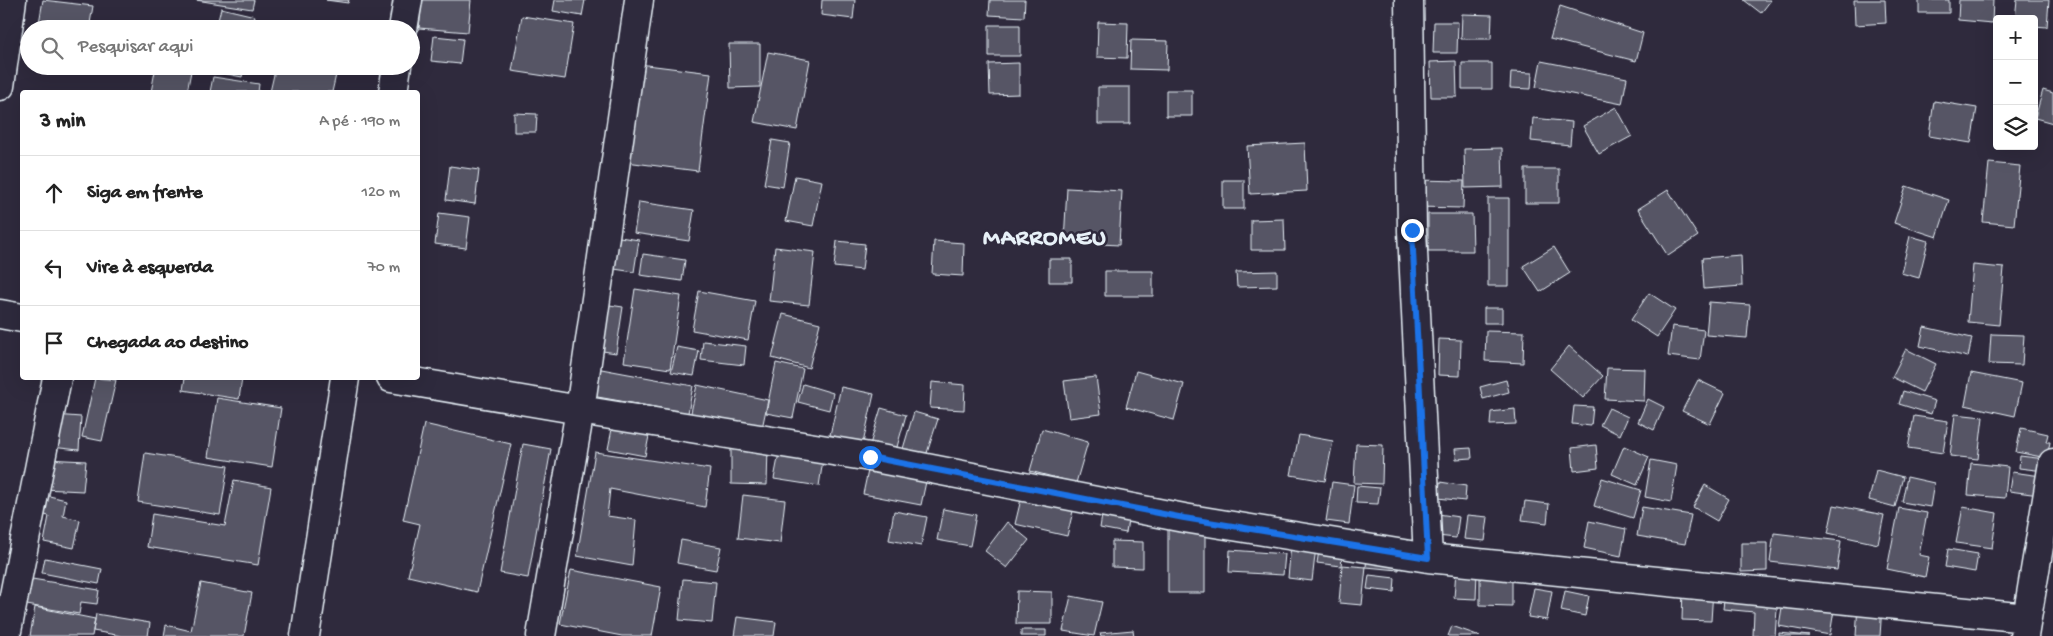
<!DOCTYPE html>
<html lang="pt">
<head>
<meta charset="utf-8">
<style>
	:root { --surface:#fff; --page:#f2f2f2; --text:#222; --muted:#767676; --line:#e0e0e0 }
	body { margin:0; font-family:"Gochi Hand",sans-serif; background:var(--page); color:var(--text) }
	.controls { position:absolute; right:15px; top:15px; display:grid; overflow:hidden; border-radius:5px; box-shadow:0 5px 20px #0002 }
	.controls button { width:45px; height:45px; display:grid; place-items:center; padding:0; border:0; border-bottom:1px solid var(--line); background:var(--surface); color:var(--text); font:25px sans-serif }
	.stop { position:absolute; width:15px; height:15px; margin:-11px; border:4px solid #1a73e8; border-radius:50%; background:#fff }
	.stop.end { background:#1a73e8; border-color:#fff; box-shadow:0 1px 5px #0008 }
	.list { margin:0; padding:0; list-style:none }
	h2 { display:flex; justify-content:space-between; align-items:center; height:65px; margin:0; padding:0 20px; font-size:21px }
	h2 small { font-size:16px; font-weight:400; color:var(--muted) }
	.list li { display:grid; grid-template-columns:32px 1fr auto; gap:15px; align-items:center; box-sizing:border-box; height:75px; padding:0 20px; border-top:1px solid var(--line) }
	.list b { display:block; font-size:19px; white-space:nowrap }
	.list em { font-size:16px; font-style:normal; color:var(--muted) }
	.icon { flex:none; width:28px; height:28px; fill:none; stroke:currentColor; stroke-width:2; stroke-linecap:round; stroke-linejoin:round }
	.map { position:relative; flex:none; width:2053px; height:636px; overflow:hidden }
	.search { position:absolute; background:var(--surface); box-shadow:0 5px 20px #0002; left:20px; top:20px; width:400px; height:55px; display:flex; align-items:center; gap:12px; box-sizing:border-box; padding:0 18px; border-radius:28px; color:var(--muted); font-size:19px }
	.panel { position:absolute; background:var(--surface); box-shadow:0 5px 20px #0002; left:20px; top:90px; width:400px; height:290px; border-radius:5px }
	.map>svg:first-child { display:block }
	.building { fill:#575565; stroke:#e8f1f8 }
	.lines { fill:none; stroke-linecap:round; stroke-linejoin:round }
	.street-casing { stroke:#e8f1f8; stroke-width:31 }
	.street { stroke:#2f2a3d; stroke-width:28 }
	.route { stroke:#1a73e8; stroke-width:6 }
	.labels { text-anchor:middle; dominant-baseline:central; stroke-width:5; stroke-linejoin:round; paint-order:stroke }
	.district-label { font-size:24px; font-weight:bold; letter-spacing:1px; fill:#e8f1f8; stroke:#2f2a3d }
</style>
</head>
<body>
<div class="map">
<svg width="2053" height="636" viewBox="0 0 2053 636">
	<rect width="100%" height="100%" fill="#2f2a3d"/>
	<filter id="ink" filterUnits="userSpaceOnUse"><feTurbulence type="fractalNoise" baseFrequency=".02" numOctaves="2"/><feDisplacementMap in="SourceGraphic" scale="10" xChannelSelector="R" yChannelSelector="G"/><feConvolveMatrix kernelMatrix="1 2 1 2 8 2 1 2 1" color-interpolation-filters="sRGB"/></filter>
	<g filter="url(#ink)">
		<!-- building -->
		<path class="building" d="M43 0 93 6 89 29H38Z
			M196 0H254L252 9Z
			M326 0H349L348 3Z
			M422 0H471L468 32 419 28Z
			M555 0H585L582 16 553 11Z
			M822 0H855L853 19 821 15Z
			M990 0H1025L1024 17 989 15Z
			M1744 0H1771L1761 13Z
			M1854 0H1885L1886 23 1855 25Z
			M1919 0H1949V13H1919Z
			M1959 0H1993L1992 23 1958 20Z
			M2017 0H2049L2047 27 2034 26V19H2015Z
			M1560 6 1643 33 1636 61 1550 39Z
			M221 8 255 16 252 29H216Z
			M1462 14 1492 15 1491 39H1461Z
			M522 16 574 24 565 79 512 71Z
			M285 22 316 29H284Z
			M1098 22 1128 23 1127 58 1097 57Z
			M1434 22H1458L1457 53H1433Z
			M989 25H1020V56H989Z
			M434 36 463 39 460 64 431 61Z
			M1131 40 1168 41 1167 70 1130 69Z
			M729 44H760V87L730 88Z
			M768 52 810 60 797 130 754 122Z
			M1456 61 1457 97H1431L1430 62Z
			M1541 61 1627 78 1622 104 1536 87Z
			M1019 63V94L990 95 989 64Z
			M1462 63H1492V89H1462Z
			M639 64 711 73 698 171 626 162Z
			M156 66H192L187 92H151Z
			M208 66H244L242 77 208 70Z
			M276 66H338L332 92H270Z
			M1511 72 1532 73 1531 89 1510 88Z
			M213 77 259 84 258 92H210Z
			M1098 87H1130V124H1098Z
			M1166 90H1192V116H1166Z
			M2043 90 2053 93V123L2035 118Z
			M1934 101 1977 108 1971 143 1929 136Z
			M1616 107 1632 136 1599 154 1583 126Z
			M514 113 537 114 536 132H514Z
			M1533 118 1572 122 1570 145 1531 141Z
			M772 140 790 143 783 187 764 184Z
			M1305 143 1307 191 1250 194 1247 146Z
			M1502 148 1503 187 1465 188 1464 149Z
			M1989 163 2020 166 2014 225 1983 222Z
			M450 166 479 170 475 204 446 200Z
			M1525 169H1559V203H1525Z
			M795 176 822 181 813 226 786 221Z
			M1223 180H1244V209H1223Z
			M1417 180 1464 181 1463 208 1416 207Z
			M1906 186 1949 200 1937 237 1894 223Z
			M1067 188 1122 191 1119 245 1064 242Z
			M1668 190 1698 236 1668 256 1638 209Z
			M1488 198H1509V286H1488Z
			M639 202 694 210 689 241 634 233Z
			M439 213 470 217 466 248 435 244Z
			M1428 214H1472L1473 251H1428Z
			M1284 219 1285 250H1251V220Z
			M613 236 639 240 634 272 608 268Z
			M1910 236 1928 241 1919 278 1901 273Z
			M837 241 865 244 862 270 834 267Z
			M934 241 964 243 963 276 932 274Z
			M775 247 815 252 809 305 769 301Z
			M1554 247 1570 273 1540 292 1523 266Z
			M643 254 685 260 682 281 640 275Z
			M1741 255 1742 286 1704 289 1702 258Z
			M1049 259H1072V282H1049Z
			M1973 265 2004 268 1999 325 1968 322Z
			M1105 271H1153V296H1105Z
			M1277 271V286L1237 287 1236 272Z
			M635 289 681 296 670 369 624 362Z
			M699 291 755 301 748 340 692 330Z
			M1649 293 1675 310 1657 337 1631 320Z
			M1709 302 1750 305 1747 338 1706 335Z
			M603 304 623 307 616 353 596 350Z
			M1484 308H1502V323H1484Z
			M783 314 820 323 809 368 772 358Z
			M1672 326 1704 330 1700 360 1668 356Z
			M1924 327 1972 338 1968 357 1920 346Z
			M1486 331 1524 332 1523 363 1485 361Z
			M1991 334 2024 335 2022 365 1989 364Z
			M1439 339 1461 340 1460 376 1438 375Z
			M703 341 746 346 744 365 701 360Z
			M1569 346 1603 376 1583 398 1550 369Z
			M677 347 699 351 694 376 671 372Z
			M1906 349 1936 364 1922 392 1892 377Z
			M776 363 803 369 793 418 766 413Z
			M596 368 693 386 688 413 592 396Z
			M1607 368 1645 369 1644 401 1605 399Z
			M1136 371 1184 384 1174 420 1126 407Z
			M1971 373 2022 383 2015 416 1965 405Z
			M1096 377 1101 414 1069 418 1064 381Z
			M95 378 116 380 102 441 82 437Z
			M185 378H242L239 399 183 390Z
			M1506 380 1509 392 1483 399 1480 387Z
			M1698 380 1725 393 1710 424 1682 411Z
			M932 382 965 385 964 410 930 408Z
			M803 384 833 393 829 410 798 402Z
			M697 385 768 400 761 433 690 417Z
			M841 387 874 394 863 443 830 435Z
			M1903 391 1935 401 1931 414 1899 404Z
			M217 398 281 408 272 467 208 457Z
			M1648 399 1664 407 1654 430 1638 422Z
			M1574 406 1593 407 1591 426 1572 424Z
			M881 408 906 415 895 454 869 448Z
			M1609 408 1628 417 1620 435 1600 425Z
			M1515 409 1516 424 1490 425 1491 412Z
			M914 412 938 419 925 459 902 452Z
			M1955 414 1983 417 1978 459 1950 456Z
			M54 415 81 417 79 450 51 447Z
			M1914 416 1948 421 1943 453 1908 448Z
			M614 419 651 426 645 456 608 449Z
			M424 424 511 444 477 592 408 576 420 524 403 520Z
			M2021 428 2048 434 2046 442H2050L2047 458 2016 452Z
			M1042 429 1088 442 1076 483 1030 471Z
			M1299 435 1333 441 1325 481 1291 475Z
			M523 444 551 449 528 578 500 573Z
			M1356 444 1383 445 1382 484 1354 483Z
			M1596 445 1598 468 1574 471 1572 448Z
			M731 446H768L767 485 731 484Z
			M1624 446 1649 457 1637 485 1612 474Z
			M1471 448 1472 458 1456 459 1455 449Z
			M595 452 710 469 705 507 610 489 607 516 636 520 632 566 577 556Z
			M145 453 228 466 220 515 138 502Z
			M779 453 823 460 819 486 774 479Z
			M2020 456 2045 459 2044 471 2019 468Z
			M45 459 86 461 83 491 43 489Z
			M1651 460 1677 465 1671 502 1645 497Z
			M1971 463 2008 467 2005 498 1968 495Z
			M869 466 927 477 921 505 863 494Z
			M1876 470 1903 477 1895 507 1869 500Z
			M2012 472 2041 476 2039 495 2009 491Z
			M1907 477 1934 483 1930 507 1902 502Z
			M1602 478 1641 490 1633 518 1594 506Z
			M234 480 271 487 258 565 147 547 152 514 225 526Z
			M1332 482 1354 485 1349 524 1326 521Z
			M1440 482 1466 486 1465 501 1438 498Z
			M1705 485 1729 499 1717 521 1693 507Z
			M1357 486 1380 488 1378 504 1356 503Z
			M41 494 66 500 63 516 80 520 74 548 44 542 49 516 36 513Z
			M743 495 785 500 780 543 738 538Z
			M1022 495 1074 507 1067 536 1015 524Z
			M1525 501 1549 504 1547 523 1522 520Z
			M1834 505 1884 515 1878 544 1828 533Z
			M1642 507 1691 515 1685 544 1637 536Z
			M1963 507 1997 513 1992 548 1956 543Z
			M1899 508 1927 513 1919 555 1929 557 1925 577 1887 569Z
			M943 509 976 515 970 546 937 540Z
			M1103 509 1129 513 1126 533 1100 528Z
			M894 511 927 517 921 546 889 540Z
			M1431 513 1459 517 1456 538 1428 535Z
			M1467 515 1488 517 1485 541 1464 539Z
			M1589 521 1626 529 1621 556 1584 548Z
			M1007 522 1029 540 1007 568 985 551Z
			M1168 529H1205V593H1168Z
			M1774 533 1841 541 1837 570 1770 562Z
			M681 540 721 547 716 570 677 563Z
			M1112 541 1143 542V568L1112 567Z
			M1741 543H1767V571L1741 572Z
			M1291 544 1316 547 1312 581 1288 578Z
			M1320 544 1343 547 1341 566 1317 563Z
			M1948 549 1978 554 1975 572 1945 567Z
			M1230 550 1285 554 1283 575 1229 572Z
			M1367 555 1400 558 1399 570 1366 567Z
			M45 558 102 569 99 584 42 573Z
			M1342 565 1366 567 1362 605 1339 603Z
			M571 570 661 587 652 636H622L560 624Z
			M1456 570 1477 571 1476 599 1454 598Z
			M1480 573H1512V606L1480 605Z
			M1369 575 1395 578 1394 592 1367 589Z
			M26 578 99 590 97 604 81 602 79 614 21 604Z
			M683 579 716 582 712 623 679 620Z
			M201 583 252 593 244 636H164L166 625 191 631Z
			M1534 588 1552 591 1547 620 1528 617Z
			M1683 588 1713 590 1711 621 1682 620Z
			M1017 591 1052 592V624H1016Z
			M1565 591 1589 596 1585 616 1561 611Z
			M1725 592 1778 596 1775 636H1753L1754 612 1723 609Z
			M1071 596 1102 602 1094 636 1063 631Z
			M1783 601 1834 610 1830 635 1779 626Z
			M1858 605 1882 606 1880 636H1856Z
			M35 607 95 619 92 636H30Z
			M96 614 150 623 148 636H122L93 631Z
			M737 617 776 622 774 636H734Z
			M1452 626 1480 636H1448Z
			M1021 630H1046V636H1021Z
			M1133 630 1134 636H1101L1100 633Z
			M1779 633 1810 636H1779Z"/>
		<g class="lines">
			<!-- street casing -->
			<g class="street-casing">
				<path id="street" d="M1409 0 1412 231 1428 558
					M403 29 408 0
					M0 86 12 0
					M393 92 397 66
					M0 314 22 318
					M391 378 580 410 870 457 1184 518 1428 558 2027 618
					M6 636 57 378
					M305 636 345 378
					M541 636 580 410 639 0
					M2024 636 2053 463"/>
			</g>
			<!-- street -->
			<use href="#street" class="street"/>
		</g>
	</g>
	<g class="lines" filter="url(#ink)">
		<!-- route -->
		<path class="route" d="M870 457 1184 518 1428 558 1412 230"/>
	</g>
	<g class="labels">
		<!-- district labels -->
		<g class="district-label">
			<text x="1045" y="239">MARROMEU</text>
		</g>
	</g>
</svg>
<div class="controls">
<button>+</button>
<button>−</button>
<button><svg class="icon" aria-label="layers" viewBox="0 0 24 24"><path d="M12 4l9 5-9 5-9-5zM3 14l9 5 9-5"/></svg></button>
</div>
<div class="stop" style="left:870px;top:457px"></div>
<div class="stop end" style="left:1412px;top:230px"></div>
<div class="search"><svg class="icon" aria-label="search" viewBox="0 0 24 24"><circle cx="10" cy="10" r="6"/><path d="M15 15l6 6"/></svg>Pesquisar aqui</div>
<section class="panel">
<h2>3 min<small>A pé · 190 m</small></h2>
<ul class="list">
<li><svg class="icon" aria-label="ahead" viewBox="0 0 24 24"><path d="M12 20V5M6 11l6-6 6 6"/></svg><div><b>Siga em frente</b></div><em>120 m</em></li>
<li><svg class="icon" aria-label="left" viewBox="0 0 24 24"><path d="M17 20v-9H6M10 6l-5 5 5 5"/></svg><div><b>Vire à esquerda</b></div><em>70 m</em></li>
<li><svg class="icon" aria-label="arrive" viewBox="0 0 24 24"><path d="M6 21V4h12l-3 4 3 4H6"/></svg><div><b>Chegada ao destino</b></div></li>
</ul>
</section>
</div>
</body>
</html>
